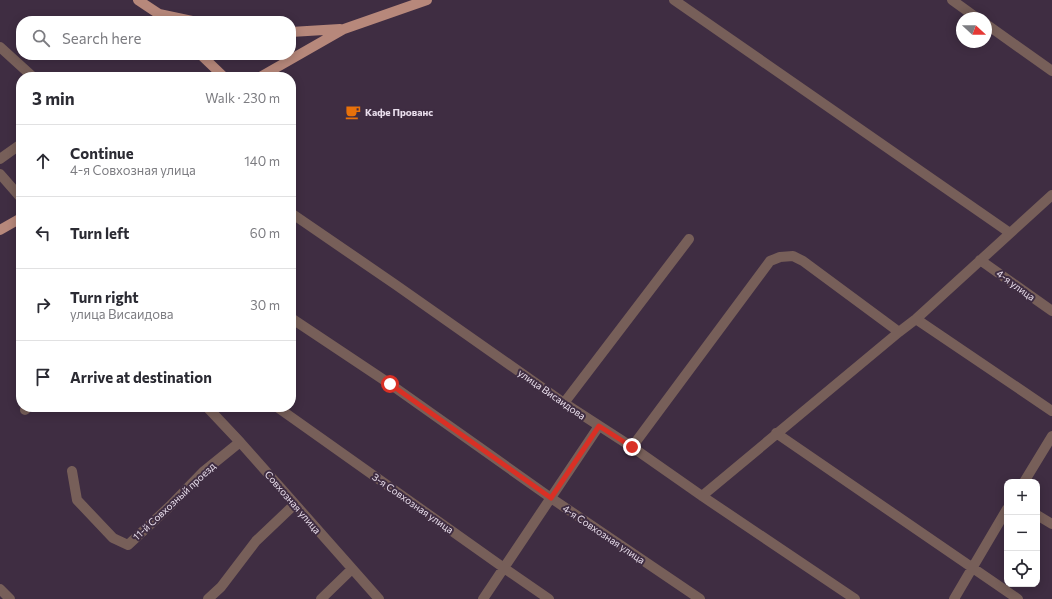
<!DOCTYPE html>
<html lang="en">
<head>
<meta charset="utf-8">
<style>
	:root { --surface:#fff; --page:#f2f2f3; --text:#2b2b33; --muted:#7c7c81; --line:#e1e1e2 }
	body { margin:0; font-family:Commissioner,sans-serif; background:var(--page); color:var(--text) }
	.controls { position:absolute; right:12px; bottom:12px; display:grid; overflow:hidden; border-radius:8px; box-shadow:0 2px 10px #0003 }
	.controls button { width:36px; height:36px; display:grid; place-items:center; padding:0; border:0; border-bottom:1px solid var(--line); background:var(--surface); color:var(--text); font:20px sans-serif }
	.compass { position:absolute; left:956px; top:12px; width:36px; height:36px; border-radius:50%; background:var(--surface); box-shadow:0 2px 10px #0003; rotate:111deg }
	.stop { position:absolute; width:12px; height:12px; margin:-9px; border:3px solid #d93025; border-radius:50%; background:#fff }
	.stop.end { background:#d93025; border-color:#fff; box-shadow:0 1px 4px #0008 }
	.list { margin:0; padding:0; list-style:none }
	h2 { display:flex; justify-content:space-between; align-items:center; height:52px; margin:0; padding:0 16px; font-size:17px }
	h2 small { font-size:13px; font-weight:400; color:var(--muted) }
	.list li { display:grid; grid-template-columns:26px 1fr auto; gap:12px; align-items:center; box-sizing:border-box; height:72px; padding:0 16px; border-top:1px solid var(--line) }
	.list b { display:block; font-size:15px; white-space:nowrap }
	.list p { margin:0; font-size:13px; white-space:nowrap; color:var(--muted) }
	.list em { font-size:13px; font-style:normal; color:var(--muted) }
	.icon { flex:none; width:22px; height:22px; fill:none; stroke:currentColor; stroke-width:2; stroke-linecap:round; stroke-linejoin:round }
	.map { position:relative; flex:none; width:1052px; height:599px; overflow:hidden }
	.search { position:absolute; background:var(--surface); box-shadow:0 2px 10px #0003; left:16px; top:16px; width:280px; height:44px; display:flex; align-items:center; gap:10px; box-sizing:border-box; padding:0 14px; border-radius:16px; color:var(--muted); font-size:15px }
	.panel { position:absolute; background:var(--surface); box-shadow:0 2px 10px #0003; left:16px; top:72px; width:280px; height:340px; border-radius:16px }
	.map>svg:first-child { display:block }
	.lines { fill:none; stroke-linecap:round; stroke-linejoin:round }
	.minor { stroke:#775f59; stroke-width:10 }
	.major { stroke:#b7887b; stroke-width:10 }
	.route { stroke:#d93025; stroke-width:5 }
	.labels { text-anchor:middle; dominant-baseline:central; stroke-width:4; stroke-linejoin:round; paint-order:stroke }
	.poi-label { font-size:10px; font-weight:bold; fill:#e9deec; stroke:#3f2d42; text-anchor:start }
	.street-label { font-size:10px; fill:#e9deec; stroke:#3f2d42 }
</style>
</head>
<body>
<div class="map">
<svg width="1052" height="599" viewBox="0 0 1052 599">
	<rect width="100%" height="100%" fill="#3f2d42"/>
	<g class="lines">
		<!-- minor -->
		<path class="minor" d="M674 0 1010 233
			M952 0 977 18
			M986 24 1052 71
			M0 47 33 77
			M0 159 21 144
			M0 174 21 198
			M291 213 396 285 564 403 632 447 702 496 855 599
			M980 260 1052 311
			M291 318 390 384 551 498 700 599
			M916 319 1052 411
			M564 403 689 239
			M207 407 240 442 379 599
			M277 407 504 568 549 599
			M25 410 28 407
			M776 433 1018 599
			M632 447 770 261 780 257 793 256 803 261 899 332
			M72 471 77 500 113 538 128 545 170 506 203 472 240 442
			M1024 482 1052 436
			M702 496 899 332 916 319 1052 195
			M1037 515 1052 524
			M0 589 10 599
			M208 599 221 587 256 541 295 504
			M321 599 352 569
			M483 599 599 426
			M954 599 1007 509"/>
		<!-- major -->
		<path class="major" d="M138 0 159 14 166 21
			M159 14 192 21
			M291 32 340 29
			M201 55 224 77
			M260 77 344 29 427 0
			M0 230 21 218"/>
	</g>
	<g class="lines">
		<!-- route -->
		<path class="route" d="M390 384 551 498 599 426 632 447"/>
	</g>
	<!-- icons -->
	<defs>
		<g id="cafe-bare" transform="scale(1.2)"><path d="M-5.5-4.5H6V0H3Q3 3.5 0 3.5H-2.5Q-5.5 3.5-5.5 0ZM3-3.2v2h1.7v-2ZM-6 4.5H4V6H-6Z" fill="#e8710a" stroke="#3f2d42" stroke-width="2.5" paint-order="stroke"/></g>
	</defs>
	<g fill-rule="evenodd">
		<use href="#cafe-bare" x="353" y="112"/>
	</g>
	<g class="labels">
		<!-- poi labels -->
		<g class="poi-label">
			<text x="365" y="112">Кафе Прованс</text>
		</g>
		<!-- street labels -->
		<g class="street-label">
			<text transform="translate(1016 285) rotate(36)">4-я улица</text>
			<text transform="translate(552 394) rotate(35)">улица Висаидова</text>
			<text transform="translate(174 501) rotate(-43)">11-й Совхозный проезд</text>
			<text transform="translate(293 502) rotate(49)">Совхозная улица</text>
			<text transform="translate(413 503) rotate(35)">3-я Совхозная улица</text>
			<text transform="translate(604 534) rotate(34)">4-я Совхозная улица</text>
		</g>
	</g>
</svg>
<div class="controls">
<button>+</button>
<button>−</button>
<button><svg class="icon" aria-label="locate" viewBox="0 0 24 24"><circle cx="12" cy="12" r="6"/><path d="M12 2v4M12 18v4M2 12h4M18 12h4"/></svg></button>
</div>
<svg class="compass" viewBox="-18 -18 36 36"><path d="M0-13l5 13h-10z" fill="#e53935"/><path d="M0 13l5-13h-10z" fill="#7c7c81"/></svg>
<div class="stop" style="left:390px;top:384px"></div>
<div class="stop end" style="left:632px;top:447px"></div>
<div class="search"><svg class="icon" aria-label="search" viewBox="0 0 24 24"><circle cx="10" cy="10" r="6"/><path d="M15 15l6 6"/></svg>Search here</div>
<section class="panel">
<h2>3 min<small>Walk · 230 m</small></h2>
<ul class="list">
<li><svg class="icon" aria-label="ahead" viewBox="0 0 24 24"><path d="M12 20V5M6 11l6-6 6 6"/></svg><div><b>Continue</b><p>4-я Совхозная улица</p></div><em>140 m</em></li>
<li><svg class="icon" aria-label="left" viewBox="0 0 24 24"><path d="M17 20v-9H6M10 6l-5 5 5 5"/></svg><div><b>Turn left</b></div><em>60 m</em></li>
<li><svg class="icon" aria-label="right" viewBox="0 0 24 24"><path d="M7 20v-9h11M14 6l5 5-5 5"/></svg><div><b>Turn right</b><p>улица Висаидова</p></div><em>30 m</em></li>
<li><svg class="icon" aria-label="arrive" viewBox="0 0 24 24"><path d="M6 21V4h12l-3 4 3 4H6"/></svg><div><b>Arrive at destination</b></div></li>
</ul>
</section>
</div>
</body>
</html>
